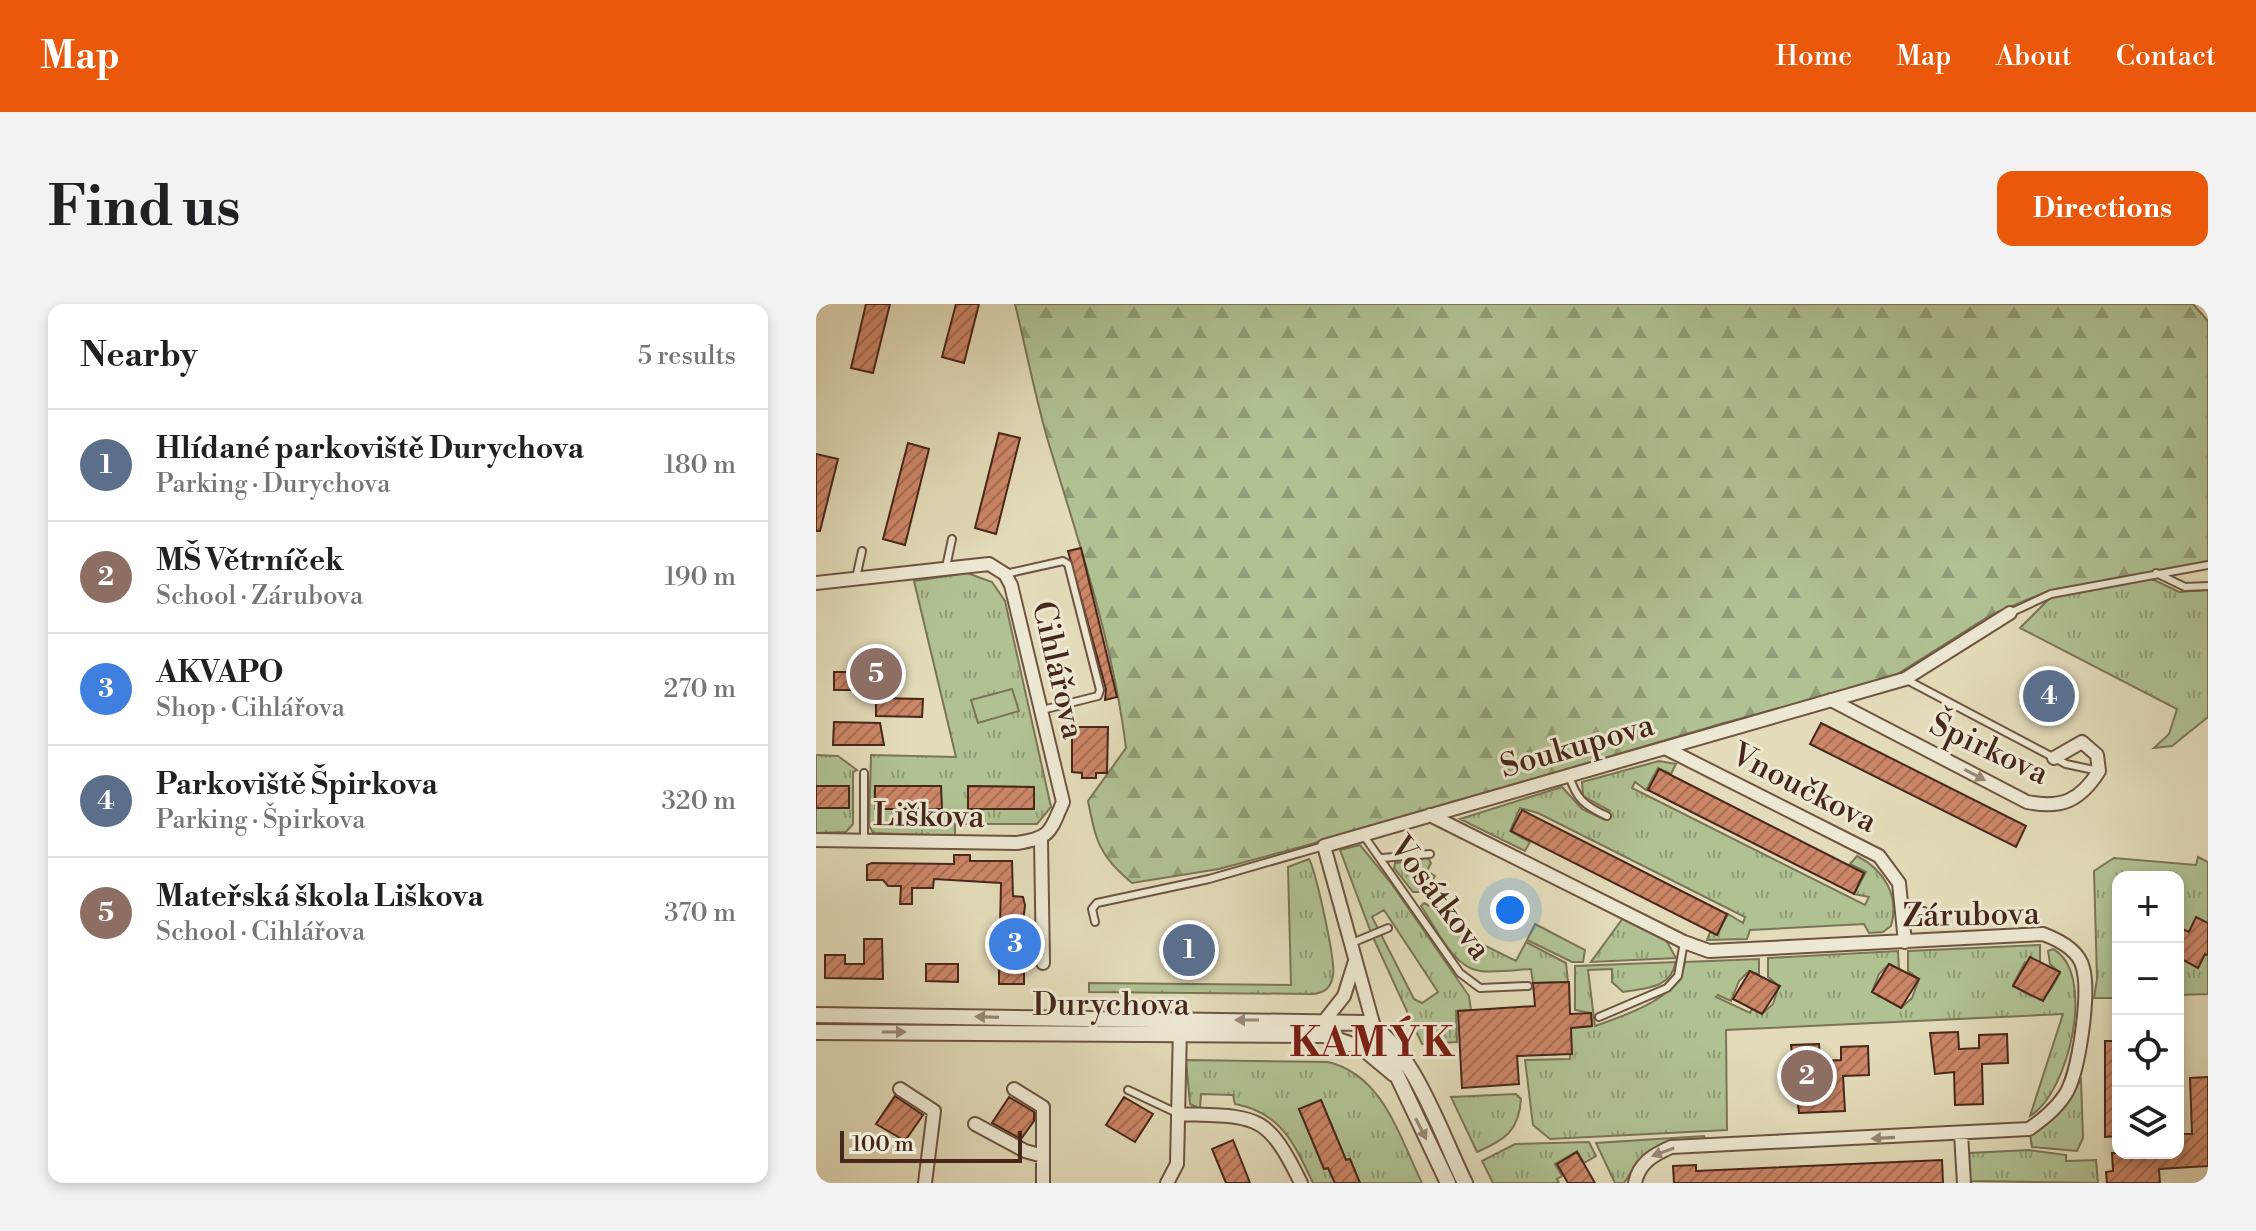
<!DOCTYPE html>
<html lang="en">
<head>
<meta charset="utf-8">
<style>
	:root { --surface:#fff; --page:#f2f2f2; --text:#202124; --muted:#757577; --line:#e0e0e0; --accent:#ea580c }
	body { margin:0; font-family:"Libre Bodoni",serif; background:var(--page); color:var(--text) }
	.controls { position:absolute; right:24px; bottom:24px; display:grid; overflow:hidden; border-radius:16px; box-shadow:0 4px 12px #0003 }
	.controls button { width:72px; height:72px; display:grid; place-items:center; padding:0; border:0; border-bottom:2px solid var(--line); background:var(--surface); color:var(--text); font:40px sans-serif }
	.scale { position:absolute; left:24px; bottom:20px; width:182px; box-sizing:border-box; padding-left:8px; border:4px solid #472719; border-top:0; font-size:22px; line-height:28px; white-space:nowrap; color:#472719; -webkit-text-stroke:6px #ede8d2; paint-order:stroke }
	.you { position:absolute; left:694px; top:606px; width:28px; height:28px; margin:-20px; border:6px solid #fff; border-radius:50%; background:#1a73e8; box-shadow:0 0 0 12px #1a73e833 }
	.badge { display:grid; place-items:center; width:52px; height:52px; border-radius:50%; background:var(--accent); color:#fff; font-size:26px; font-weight:700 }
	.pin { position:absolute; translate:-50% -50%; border:4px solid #fff; box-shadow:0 2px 8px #0006 }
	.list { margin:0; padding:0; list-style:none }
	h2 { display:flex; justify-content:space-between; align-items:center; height:104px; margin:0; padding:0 32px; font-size:34px }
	h2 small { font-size:26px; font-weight:400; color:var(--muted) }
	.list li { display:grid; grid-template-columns:52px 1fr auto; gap:24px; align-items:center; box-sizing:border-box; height:112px; padding:0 32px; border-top:2px solid var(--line) }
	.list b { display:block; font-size:30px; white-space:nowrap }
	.list p { margin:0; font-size:26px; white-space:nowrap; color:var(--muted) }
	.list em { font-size:26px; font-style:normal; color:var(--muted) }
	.icon { flex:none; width:44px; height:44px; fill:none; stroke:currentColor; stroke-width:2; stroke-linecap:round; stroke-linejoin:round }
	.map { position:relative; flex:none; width:1392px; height:879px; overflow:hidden; border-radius:16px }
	header { display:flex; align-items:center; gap:48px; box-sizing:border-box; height:112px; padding:0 40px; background:var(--accent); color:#fff }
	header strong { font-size:38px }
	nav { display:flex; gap:44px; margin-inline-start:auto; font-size:28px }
	.intro { display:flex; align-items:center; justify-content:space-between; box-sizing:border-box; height:192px; padding:0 48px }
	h1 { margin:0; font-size:56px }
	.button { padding:20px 36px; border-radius:16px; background:var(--accent); color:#fff; font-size:28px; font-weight:700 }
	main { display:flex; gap:48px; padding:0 48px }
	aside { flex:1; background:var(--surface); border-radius:16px; box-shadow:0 4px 12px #0003 }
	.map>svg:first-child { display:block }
	.grass { fill:url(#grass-tufts); stroke:#7c7456; stroke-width:2; fill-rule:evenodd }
	.forest { fill:url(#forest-firs); stroke:#7c7456; stroke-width:2 }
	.garden { fill:#b0c192; stroke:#7c7456; stroke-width:2 }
	.building { fill:url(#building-hatch); stroke:#472719; stroke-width:2 }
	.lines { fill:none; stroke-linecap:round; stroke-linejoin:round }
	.service-casing { stroke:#6e5441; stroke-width:10 }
	.minor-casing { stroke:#6e5441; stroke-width:16 }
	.tertiary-casing { stroke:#6e5441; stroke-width:18 }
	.service { stroke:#ede8d2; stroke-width:6 }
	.minor { stroke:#ede8d2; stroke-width:12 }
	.tertiary { stroke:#ede8d2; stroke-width:14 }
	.oneway { fill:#9a8876 }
	.labels { text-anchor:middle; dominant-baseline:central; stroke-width:6; stroke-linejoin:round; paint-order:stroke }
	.street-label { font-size:32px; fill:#472719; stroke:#ede8d2 }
	.district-label { font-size:40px; font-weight:bold; letter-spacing:2px; fill:#7a1f14; stroke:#ede8d2 }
</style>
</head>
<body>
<header>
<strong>Map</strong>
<nav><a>Home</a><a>Map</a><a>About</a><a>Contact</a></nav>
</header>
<div class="intro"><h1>Find us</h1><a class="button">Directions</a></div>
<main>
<aside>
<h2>Nearby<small>5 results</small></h2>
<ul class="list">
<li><span class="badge" style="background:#5c6f8a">1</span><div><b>Hlídané parkoviště Durychova</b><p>Parking · Durychova</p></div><em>180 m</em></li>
<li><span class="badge" style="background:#8d6e63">2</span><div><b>MŠ Větrníček</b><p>School · Zárubova</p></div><em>190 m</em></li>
<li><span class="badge" style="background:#3f7fe0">3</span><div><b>AKVAPO</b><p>Shop · Cihlářova</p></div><em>270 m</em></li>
<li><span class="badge" style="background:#5c6f8a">4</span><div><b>Parkoviště Špirkova</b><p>Parking · Špirkova</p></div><em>320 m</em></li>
<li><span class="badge" style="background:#8d6e63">5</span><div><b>Mateřská škola Liškova</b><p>School · Cihlářova</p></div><em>370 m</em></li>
</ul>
</aside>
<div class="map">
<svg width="1392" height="879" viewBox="0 0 1392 879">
	<defs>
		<pattern id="grass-tufts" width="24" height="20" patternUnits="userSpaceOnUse" patternTransform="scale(2)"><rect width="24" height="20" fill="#b0c192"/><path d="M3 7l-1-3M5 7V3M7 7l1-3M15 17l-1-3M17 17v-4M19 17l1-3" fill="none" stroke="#919d76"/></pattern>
		<pattern id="forest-firs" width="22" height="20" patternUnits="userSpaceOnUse" patternTransform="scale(2)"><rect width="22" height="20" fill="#b0c192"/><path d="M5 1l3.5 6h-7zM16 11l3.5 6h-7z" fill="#919d76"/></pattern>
		<pattern id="building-hatch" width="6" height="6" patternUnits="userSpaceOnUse" patternTransform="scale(2)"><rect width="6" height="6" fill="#cc8668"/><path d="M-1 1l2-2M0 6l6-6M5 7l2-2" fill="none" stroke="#a76e55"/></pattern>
	</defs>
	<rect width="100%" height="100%" fill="#e3dbb9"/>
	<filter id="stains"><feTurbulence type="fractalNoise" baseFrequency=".0025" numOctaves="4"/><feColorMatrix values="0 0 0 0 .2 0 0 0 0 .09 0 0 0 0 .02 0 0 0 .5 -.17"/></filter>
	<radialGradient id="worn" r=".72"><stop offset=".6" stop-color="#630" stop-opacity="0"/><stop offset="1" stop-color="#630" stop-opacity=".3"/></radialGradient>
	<!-- grass -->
	<path class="grass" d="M151 269 176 278 189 297 235 503 221 520H139V532L57 529 53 521 55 451 140 453 98 277ZM59 482H125V504ZM153 482 218 483V504L153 505Z
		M1336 275 1363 288 1392 286V413L1356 442 1338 444 1353 430 1361 405 1204 324 1235 293Z
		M0 451 22 452 41 466 37 468V520L30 528 0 529V504H32L33 482H0Z
		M843 457 860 460 855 470 842 464 830 486 819 478 816 484 1049 601 1053 593 1038 590 1050 568 1034 560 1041 552C1067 565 1084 591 1075 622L1067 628 1053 629 1048 620 934 626 931 635 891 636 894 628 901 631 912 610 927 619 929 613 722 509 704 504 694 527 714 538 709 547 644 515 746 483 766 505 789 516 794 507 767 492 766 478Z
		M544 541 575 579 653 692 655 706 640 707 641 738 606 740 556 631 524 546ZM568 606 622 688 606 699 598 695 556 613Z
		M1382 553 1392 558V619L1380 614 1371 631 1362 623V573H1302V694H1278L1281 675 1278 567 1298 554 1380 561Z
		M612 554 615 559 611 567 619 572 609 588H597L578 564 579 559Z
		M493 555C500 568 520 658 517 671 515 684 509 689 496 690L273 688V679L475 681 472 563Z
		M608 599 636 614 633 624 700 657 710 638 750 659 752 678 717 679 715 665C699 666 680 669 664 667 637 664 619 622 605 602Z
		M807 614 850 636 860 654 775 658Z
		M719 620 769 646 767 658H756L711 636Z
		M1224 641V658H1209L1197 681C1227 702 1229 696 1244 669L1234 660 1232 647 1237 645C1281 669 1253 789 1214 812L1247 710 910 726 911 826 734 835 717 821 709 756 754 755 755 724 776 722 775 709 759 706V662L860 658C854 685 830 684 807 688L796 678V665L772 666 779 722C810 711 863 695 869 658L943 655V671L933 667 923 677 915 697 902 691 900 693 934 709 936 705 946 710 957 700 963 682 952 673V654L1082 647 1083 665 1073 660 1063 670 1056 688 1085 704 1096 694 1103 675 1092 667V647Z
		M1362 651H1392V690L1362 691Z
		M370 756 512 758C567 771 583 832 606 879H544L534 855 530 856 505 796 483 805 508 865 512 864 519 879H497C478 840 466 809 419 800L417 791 385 790 384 805 374 800Z
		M1265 776 1267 834 1261 847 1216 843 1214 831 1243 809Z
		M700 790 705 795C703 827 689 836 661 848L635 793Z
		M888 832 890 837 841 843 822 857 808 879H799L780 839Z
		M773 838 780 852 768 859 761 847 739 860 746 872 741 875 743 879H677L666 857 699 840Z
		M1213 846 1250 851V857L1280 856 1282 879 1154 877 1153 849Z"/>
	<!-- forest -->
	<path class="forest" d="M199 0H1377L1392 17V258L1232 287 1175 311 1072 376 908 419 492 541 403 565 316 579C283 552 280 537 272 497L310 444C297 339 263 238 232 137 219 92 210 45 199 0Z"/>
	<!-- garden -->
	<path class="garden" d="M196 385 203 407 162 419 155 396Z"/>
	<!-- building -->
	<path class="building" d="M50 0H74L57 69 35 64Z
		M140 0H163L148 59 126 53Z
		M183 129 204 134 180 230 159 224Z
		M92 139 113 145 89 241 67 235Z
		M0 150 22 155 4 227H0Z
		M265 244 301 393 289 396 290 385 252 247Z
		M18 368H65V386H18Z
		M60 394 107 395 106 413 60 412Z
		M18 418 64 419 68 441H17Z
		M1005 419 1210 522 1200 543 994 440Z
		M256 423H292L291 469H280V474H266V469L256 468Z
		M843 465 1048 569 1038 590 832 486Z
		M0 482H33V504H0Z
		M59 482H125L126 505H59Z
		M152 482 218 483V505H152Z
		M706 506 911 610 901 631 695 527Z
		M138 551H154V557H196L197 592 207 593 209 601 202 664H208V680H183V664H192L194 623H184L185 579 118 575 117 584H96V600H84L85 582H72L67 576H51V561L56 559 138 560Z
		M1380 613 1392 619V651L1389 650 1382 664 1362 653V623L1373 628Z
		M48 635H66L67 675 9 674V651H29V660H48Z
		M1214 653 1244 668 1227 697 1197 682Z
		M110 660H142V678L110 677Z
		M1073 660 1103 675 1085 704 1056 688Z
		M934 667 964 682 946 710 917 695Z
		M753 678 754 710 775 709 776 722 755 724 756 750 701 752 703 780 646 784 642 707 719 702 717 679Z
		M1142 728 1143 745 1163 744V731L1191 730 1192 759 1166 760 1167 800 1139 801 1138 768 1119 770 1114 729Z
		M1289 737H1302V832L1289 833Z
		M1003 740 1004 757 1025 756V743L1052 742 1053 771 1027 772 1029 807 983 809 975 741Z
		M1392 773V862L1343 865 1344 879H1291L1290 868 1297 867 1296 849H1362V830H1376L1374 774Z
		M79 792 107 811 89 837 60 820Z
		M193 793 218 808V817L205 835 176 819Z
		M308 793 337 810 319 838 290 821Z
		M505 796 530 856 534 855 544 879H519L512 864 508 865 483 805Z
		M417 836 427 861 434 879H410L396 845Z
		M761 848 779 879H752L741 860Z
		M1126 856 1127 879H858L857 862 880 861V867Z"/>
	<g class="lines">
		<!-- service casing -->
		<g class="service-casing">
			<path id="service" d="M130 263 136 235
				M1340 269 1369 283 1392 282
				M189 270 247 257 252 260 284 386 282 392 226 406
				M40 274 46 247
				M1194 309 1235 290 1392 261
				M1089 375 1250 460 1283 467
				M753 471C760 495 769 502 791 512
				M548 532 644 669 664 684 712 682
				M48 537V469
				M566 554 614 550
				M1087 608 1108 607
				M279 618 276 605 281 599 393 575 508 542
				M536 639 572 624
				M783 713 851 684 862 672 868 638
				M312 786 363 810"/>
		</g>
		<!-- minor casing -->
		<g class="minor-casing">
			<path id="minor" d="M0 279 173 260 189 270 195 281 247 498C234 528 235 534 201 539L0 536
				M1015 396 1211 498C1245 505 1264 497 1283 467L1281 451 1266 438 1238 454
				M849 444 1063 552 1083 579 1089 638
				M614 511 868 638 893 647 1227 630C1243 636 1263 646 1267 664 1274 690 1263 770 1249 791 1239 806 1227 815 1213 825L855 843C837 851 823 859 819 879
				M225 536 227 659
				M509 716 528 692 539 657
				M558 723 508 542 1089 375 1194 309
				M84 785 118 807 109 879
				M198 785 227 803V879
				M363 810C440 813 450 807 485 879
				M159 820 209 847 227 852
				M1145 830 1148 879
				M351 879 361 860 364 723"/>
		</g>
		<!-- tertiary casing -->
		<g class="tertiary-casing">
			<path id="tertiary" d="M0 711 549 719C596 740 626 833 649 879
				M560 727 632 879
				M0 728 508 731 548 745 578 770"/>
		</g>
		<!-- service -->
		<use href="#service" class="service"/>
		<!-- minor -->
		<use href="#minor" class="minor"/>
		<!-- tertiary -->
		<use href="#tertiary" class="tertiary"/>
	</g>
	<!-- one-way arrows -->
	<defs><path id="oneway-solid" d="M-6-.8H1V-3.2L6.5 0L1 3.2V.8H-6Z" transform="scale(2)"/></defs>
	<g class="oneway">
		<use href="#oneway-solid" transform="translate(1159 471) rotate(28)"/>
		<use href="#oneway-solid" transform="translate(171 713) rotate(-178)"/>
		<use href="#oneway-solid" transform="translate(431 716) rotate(-180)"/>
		<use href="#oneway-solid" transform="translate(78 728)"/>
		<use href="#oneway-solid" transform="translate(605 825) rotate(63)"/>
		<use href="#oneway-solid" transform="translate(1067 834) rotate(177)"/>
		<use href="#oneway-solid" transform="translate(847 848) rotate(160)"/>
	</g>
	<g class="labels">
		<!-- street labels -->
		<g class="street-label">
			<text transform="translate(242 366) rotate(77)">Cihlářova</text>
			<text transform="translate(761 442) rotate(-16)">Soukupova</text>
			<text transform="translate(1173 445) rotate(25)">Špirkova</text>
			<text transform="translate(988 484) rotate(27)">Vnoučkova</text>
			<text transform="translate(113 512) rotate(1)">Liškova</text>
			<text transform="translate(624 594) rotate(53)">Vosátkova</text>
			<text transform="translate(1155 611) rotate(-1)">Zárubova</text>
			<text x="295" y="701">Durychova</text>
		</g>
		<!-- district labels -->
		<g class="district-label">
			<text x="557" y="740">KAMÝK</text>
		</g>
	</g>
	<rect width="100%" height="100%" filter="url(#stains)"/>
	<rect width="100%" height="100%" fill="url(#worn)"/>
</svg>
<div class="controls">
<button>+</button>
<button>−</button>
<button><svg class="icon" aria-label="locate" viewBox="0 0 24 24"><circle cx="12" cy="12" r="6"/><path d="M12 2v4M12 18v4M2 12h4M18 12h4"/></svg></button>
<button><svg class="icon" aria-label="layers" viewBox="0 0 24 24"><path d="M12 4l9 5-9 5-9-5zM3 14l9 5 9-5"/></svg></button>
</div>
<div class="scale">100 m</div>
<div class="you"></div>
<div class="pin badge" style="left:373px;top:646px;background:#5c6f8a">1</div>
<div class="pin badge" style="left:991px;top:772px;background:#8d6e63">2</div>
<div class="pin badge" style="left:199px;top:640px;background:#3f7fe0">3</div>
<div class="pin badge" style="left:1233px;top:392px;background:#5c6f8a">4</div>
<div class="pin badge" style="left:60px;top:370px;background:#8d6e63">5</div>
</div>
</main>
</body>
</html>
